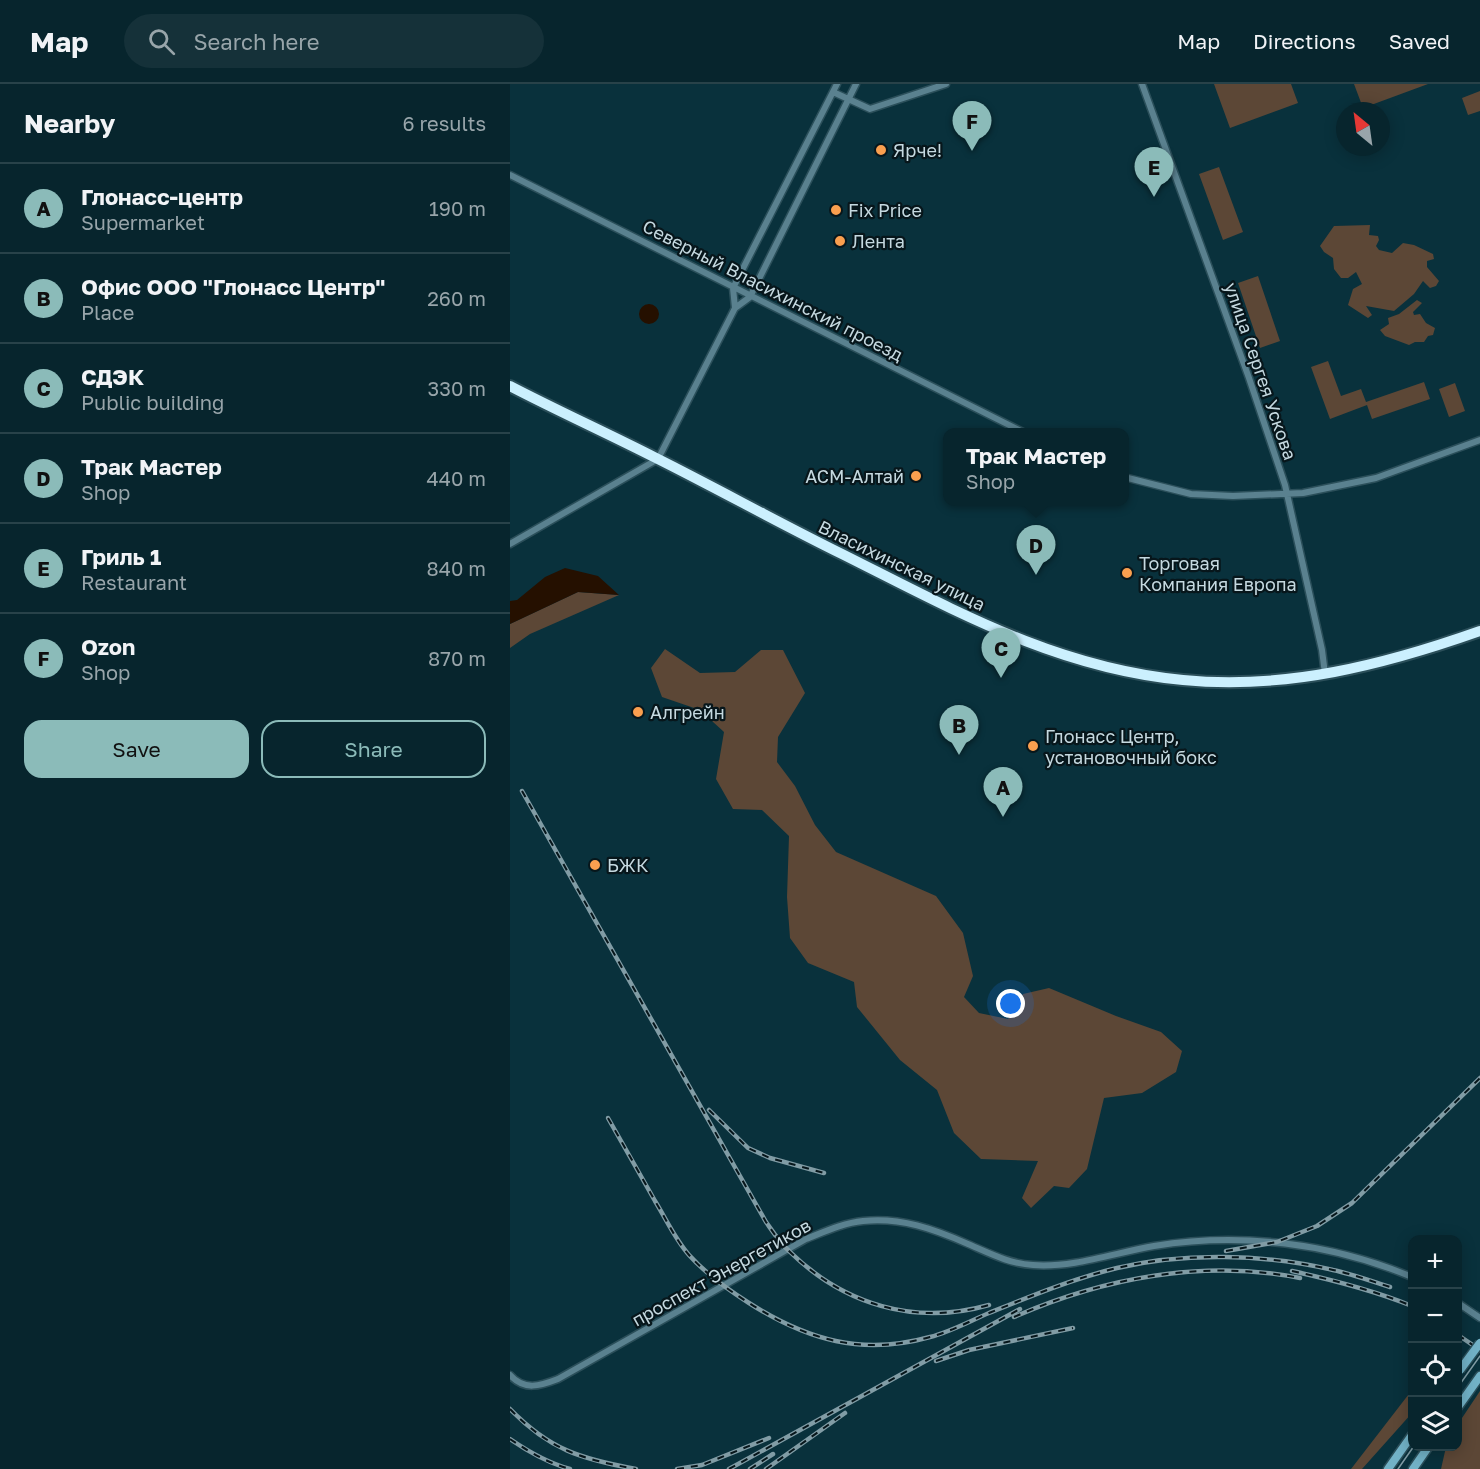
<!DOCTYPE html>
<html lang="en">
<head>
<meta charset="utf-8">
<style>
	:root { --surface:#07252d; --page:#153139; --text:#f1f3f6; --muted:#98a5aa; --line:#284249; --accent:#8bbbb9 }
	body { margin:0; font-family:"Golos Text",sans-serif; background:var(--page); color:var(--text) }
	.controls { position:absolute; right:18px; bottom:18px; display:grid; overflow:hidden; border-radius:12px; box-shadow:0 3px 15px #0003 }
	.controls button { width:54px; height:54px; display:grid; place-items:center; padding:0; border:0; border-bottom:2px solid var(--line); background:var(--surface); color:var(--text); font:30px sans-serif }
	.compass { position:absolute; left:826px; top:18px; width:54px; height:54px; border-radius:50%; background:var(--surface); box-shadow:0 3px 15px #0003; rotate:331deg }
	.you { position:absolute; left:501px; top:920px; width:21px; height:21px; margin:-15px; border:4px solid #fff; border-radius:50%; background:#1a73e8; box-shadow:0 0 0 9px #1a73e833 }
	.badge { display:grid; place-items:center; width:39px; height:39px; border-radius:50%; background:var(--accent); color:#111; font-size:20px; font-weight:700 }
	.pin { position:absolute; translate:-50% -50px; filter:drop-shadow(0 2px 3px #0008) }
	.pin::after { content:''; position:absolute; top:32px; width:21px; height:18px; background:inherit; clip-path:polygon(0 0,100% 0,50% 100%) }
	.popup { position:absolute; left:433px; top:344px; width:186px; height:78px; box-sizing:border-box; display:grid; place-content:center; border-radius:12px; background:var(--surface); filter:drop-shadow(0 2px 4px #0005); font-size:20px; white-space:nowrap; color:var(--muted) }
	.popup b { font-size:22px; color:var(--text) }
	.popup::after { content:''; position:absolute; left:50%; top:100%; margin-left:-12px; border:12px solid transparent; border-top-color:var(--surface) }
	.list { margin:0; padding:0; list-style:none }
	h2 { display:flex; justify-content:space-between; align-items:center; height:78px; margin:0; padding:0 24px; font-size:26px }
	h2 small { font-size:20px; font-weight:400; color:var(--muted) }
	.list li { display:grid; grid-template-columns:39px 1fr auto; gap:18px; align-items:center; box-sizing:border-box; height:90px; padding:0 24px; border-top:2px solid var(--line) }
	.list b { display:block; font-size:22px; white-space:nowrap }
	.list p { margin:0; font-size:20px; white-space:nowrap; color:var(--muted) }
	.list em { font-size:20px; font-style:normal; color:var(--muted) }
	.actions { display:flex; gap:12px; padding:18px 24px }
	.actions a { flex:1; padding:14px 0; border:2px solid var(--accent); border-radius:18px; text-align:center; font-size:21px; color:var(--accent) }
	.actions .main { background:var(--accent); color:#111 }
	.icon { flex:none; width:33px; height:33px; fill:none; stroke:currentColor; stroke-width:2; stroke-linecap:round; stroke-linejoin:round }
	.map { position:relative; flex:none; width:970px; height:1385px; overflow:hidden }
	header { display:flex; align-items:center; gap:36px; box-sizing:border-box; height:84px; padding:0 30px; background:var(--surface); border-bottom:2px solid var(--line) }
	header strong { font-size:28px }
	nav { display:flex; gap:33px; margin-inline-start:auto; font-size:21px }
	.search { width:420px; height:54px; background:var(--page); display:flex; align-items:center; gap:15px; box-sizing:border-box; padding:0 21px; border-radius:33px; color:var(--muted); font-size:22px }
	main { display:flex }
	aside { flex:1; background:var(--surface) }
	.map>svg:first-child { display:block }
	.green { fill:#5c4736 }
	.water { fill:#251000 }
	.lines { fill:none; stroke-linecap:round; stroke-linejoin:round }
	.street-casing { stroke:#2b4f5a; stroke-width:9 }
	.secondary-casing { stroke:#2b4f5a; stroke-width:11 }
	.highway-casing { stroke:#2b4f5a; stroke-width:14 }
	.street { stroke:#5a818f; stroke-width:6 }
	.secondary { stroke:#72b2c7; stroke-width:8 }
	.highway { stroke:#cbf0fe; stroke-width:10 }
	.tram { stroke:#819ca5; stroke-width:1.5 }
	.rail-casing { stroke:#819ca5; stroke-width:4.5 }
	.rail { stroke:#07161b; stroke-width:2; stroke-dasharray:7; stroke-linecap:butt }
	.secondary-bridge-casing { stroke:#2b4f5a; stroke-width:11; stroke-linecap:butt }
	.secondary-bridge { stroke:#72b2c7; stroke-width:8 }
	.poi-dot { fill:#fa9f4f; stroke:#07161b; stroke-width:2 }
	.labels { text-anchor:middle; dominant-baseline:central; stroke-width:4.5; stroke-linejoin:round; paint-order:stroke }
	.poi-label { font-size:18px; fill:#c5d9e0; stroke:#07161b; text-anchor:start }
	.street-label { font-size:18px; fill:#c5d9e0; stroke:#07161b }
</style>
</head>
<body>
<header>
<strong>Map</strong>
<div class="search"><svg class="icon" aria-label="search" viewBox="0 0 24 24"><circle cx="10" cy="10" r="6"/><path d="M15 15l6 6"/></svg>Search here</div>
<nav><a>Map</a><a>Directions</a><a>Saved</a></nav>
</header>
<main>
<aside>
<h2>Nearby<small>6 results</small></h2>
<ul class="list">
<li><span class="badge">A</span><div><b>Глонасс-центр</b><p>Supermarket</p></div><em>190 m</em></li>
<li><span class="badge">B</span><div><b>Офис ООО &quot;Глонасс Центр&quot;</b><p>Place</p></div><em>260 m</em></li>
<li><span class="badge">C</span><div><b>СДЭК</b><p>Public building</p></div><em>330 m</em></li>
<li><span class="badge">D</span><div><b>Трак Мастер</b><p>Shop</p></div><em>440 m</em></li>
<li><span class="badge">E</span><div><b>Гриль 1</b><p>Restaurant</p></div><em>840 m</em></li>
<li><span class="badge">F</span><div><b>Ozon</b><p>Shop</p></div><em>870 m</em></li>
</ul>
<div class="actions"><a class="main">Save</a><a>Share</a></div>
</aside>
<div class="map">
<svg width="970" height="1385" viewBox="0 0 970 1385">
	<rect width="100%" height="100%" fill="#09313c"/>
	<!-- green -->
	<path class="green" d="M704 0H781L788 19 720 44Z
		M844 0H918L853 24Z
		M970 7V27L958 31 952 14Z
		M709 83 733 148 713 156 689 90Z
		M860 141 859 151 868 152 869 156 866 162 869 166 882 169 893 159 904 161 923 170 924 175 917 177V183L929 197 926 202 920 204 913 197 904 210 884 227 856 222 862 231 858 234 838 221 843 205 852 200 846 188 838 194H831L824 185 823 174 814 168 810 162 824 142Z
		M748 192 770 257 750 264 728 199Z
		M907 216 912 219 903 228 904 231 910 230 916 239 925 244 923 251 918 252 914 258H905L899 261 875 252 870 246 879 240 878 234 889 230Z
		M818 277 831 312 851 305 856 318 914 298 920 315 862 335 857 321 820 335 801 283Z
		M945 299 955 327 939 333 929 305Z
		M68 508 109 511 20 550 0 564V540Z
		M155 565 190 589 225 588 251 566H273L295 609 268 653 267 678 285 702 305 741 326 768 426 812 453 849 463 892 454 913 469 929 498 935 513 910 539 904 606 932 651 948 672 967 666 988 632 1009 594 1014 577 1085 559 1104 544 1102 521 1124 512 1114 528 1077 471 1075 444 1049 427 1006 390 976 347 923 344 898 298 879 280 854 277 813 279 752 252 726 223 725 206 695 214 648 190 626 152 613 141 584Z
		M902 1306V1329L852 1385H841Z
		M970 1307V1385H931L936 1363 948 1362V1340Z"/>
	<!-- water -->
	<path class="water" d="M129 230a10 10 0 1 1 20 0a10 10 0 1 1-20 0Z
		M55 484 88 492 109 511 68 508 0 540V517L7 516 35 493Z"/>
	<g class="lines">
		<!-- street casing -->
		<g class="street-casing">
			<path id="street" d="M632 0 739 294 775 401 812 566 815 590
				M323 8 360 25 436 0
				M0 91 513 348
				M225 224 223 204 327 0
				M614 393 681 410 723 412 793 409 866 394 970 356
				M0 460 148 375 225 224 240 213 346 0
				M948 1219 970 1234
				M0 1291C14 1307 30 1302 48 1295L296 1155C314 1148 333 1139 353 1137 391 1133 424 1145 458 1160 479 1169 500 1180 523 1181 563 1184 604 1169 644 1162 731 1148 821 1159 902 1193"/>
		</g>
		<!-- secondary casing -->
		<g class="secondary-casing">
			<path id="secondary" d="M948 1323 970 1292
				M878 1385 902 1351
				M903 1385 919 1362"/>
		</g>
		<!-- highway casing -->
		<g class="highway-casing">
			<path id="highway" d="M0 302C48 327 97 349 146 374 208 405 269 439 332 470 444 526 546 584 673 596 776 606 874 581 970 547"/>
		</g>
		<!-- street -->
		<use href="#street" class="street"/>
		<!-- secondary -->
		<use href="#secondary" class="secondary"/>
		<!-- highway -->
		<use href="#highway" class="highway"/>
		<!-- tram -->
		<path class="tram" d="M948 1303 970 1272
			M888 1385 904 1362"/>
		<!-- rail casing -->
		<g class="rail-casing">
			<path id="rail" d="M12 707 256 1138C263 1148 270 1159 279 1167 334 1221 405 1242 479 1221
				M199 1026 238 1064 260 1074 314 1089
				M98 1034C114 1062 130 1090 145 1117 156 1135 165 1155 179 1171 197 1191 217 1205 239 1219 297 1256 352 1272 420 1253 440 1248 460 1237 479 1229 521 1212 562 1195 607 1184 674 1168 756 1170 823 1186 842 1190 861 1197 880 1203
				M716 1167 767 1158 807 1142 842 1119 970 994
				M782 1187C823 1196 863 1206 902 1222
				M504 1233C593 1194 693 1175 790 1194
				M948 1251 970 1266
				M426 1277 459 1266 563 1244
				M0 1325C40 1366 71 1375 126 1385
				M0 1355C19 1368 38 1379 60 1385
				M167 1385 192 1381 259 1354
				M219 1385 510 1225
				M240 1385 263 1370
				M256 1385 335 1329"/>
		</g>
		<!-- rail -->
		<use href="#rail" class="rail"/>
		<!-- secondary-bridge casing -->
		<g class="secondary-bridge-casing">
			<path id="secondary-bridge" d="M950 1286 970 1259"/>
		</g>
		<!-- secondary-bridge -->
		<use href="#secondary-bridge" class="secondary-bridge"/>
	</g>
	<!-- markers -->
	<g class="poi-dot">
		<circle cx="371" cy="66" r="6"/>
		<circle cx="326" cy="126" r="6"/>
		<circle cx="330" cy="157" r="6"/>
		<circle cx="406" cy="392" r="6"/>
		<circle cx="617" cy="489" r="6"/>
		<circle cx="128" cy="628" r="6"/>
		<circle cx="523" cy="662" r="6"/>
		<circle cx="85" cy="781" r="6"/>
	</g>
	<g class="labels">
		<!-- poi labels -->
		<g class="poi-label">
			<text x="383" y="66">Ярче!</text>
			<text x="338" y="126">Fix Price</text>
			<text x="342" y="157">Лента</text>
			<text x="394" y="392" text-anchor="end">АСМ-Алтай</text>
			<text x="629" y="479">Торговая<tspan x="629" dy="21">Компания Европа</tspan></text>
			<text x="140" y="628">Алгрейн</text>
			<text x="535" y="652">Глонасс Центр,<tspan x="535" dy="21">установочный бокс</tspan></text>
			<text x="97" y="781">БЖК</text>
		</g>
		<!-- street labels -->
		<g class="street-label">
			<text transform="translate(263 206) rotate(27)">Северный Власихинский проезд</text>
			<text transform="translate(751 287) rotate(71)">улица Сергея Ускова</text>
			<text transform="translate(392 481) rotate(26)">Власихинская улица</text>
			<text transform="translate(211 1188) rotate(-29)">проспект Энергетиков</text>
		</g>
	</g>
</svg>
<div class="controls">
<button>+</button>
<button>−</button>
<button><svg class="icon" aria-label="locate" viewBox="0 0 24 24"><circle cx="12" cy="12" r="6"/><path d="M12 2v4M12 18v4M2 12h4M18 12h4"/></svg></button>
<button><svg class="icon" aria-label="layers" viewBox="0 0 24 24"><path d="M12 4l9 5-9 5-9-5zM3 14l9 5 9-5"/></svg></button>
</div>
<svg class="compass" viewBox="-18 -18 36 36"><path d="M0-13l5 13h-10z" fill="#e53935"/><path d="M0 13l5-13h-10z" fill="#98a5aa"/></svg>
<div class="you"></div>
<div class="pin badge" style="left:493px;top:733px">A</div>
<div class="pin badge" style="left:449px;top:671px">B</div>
<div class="pin badge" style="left:491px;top:594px">C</div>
<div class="pin badge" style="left:526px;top:491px">D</div>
<div class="popup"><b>Трак Мастер</b>Shop</div>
<div class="pin badge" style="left:644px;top:113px">E</div>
<div class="pin badge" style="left:462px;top:67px">F</div>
</div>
</main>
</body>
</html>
